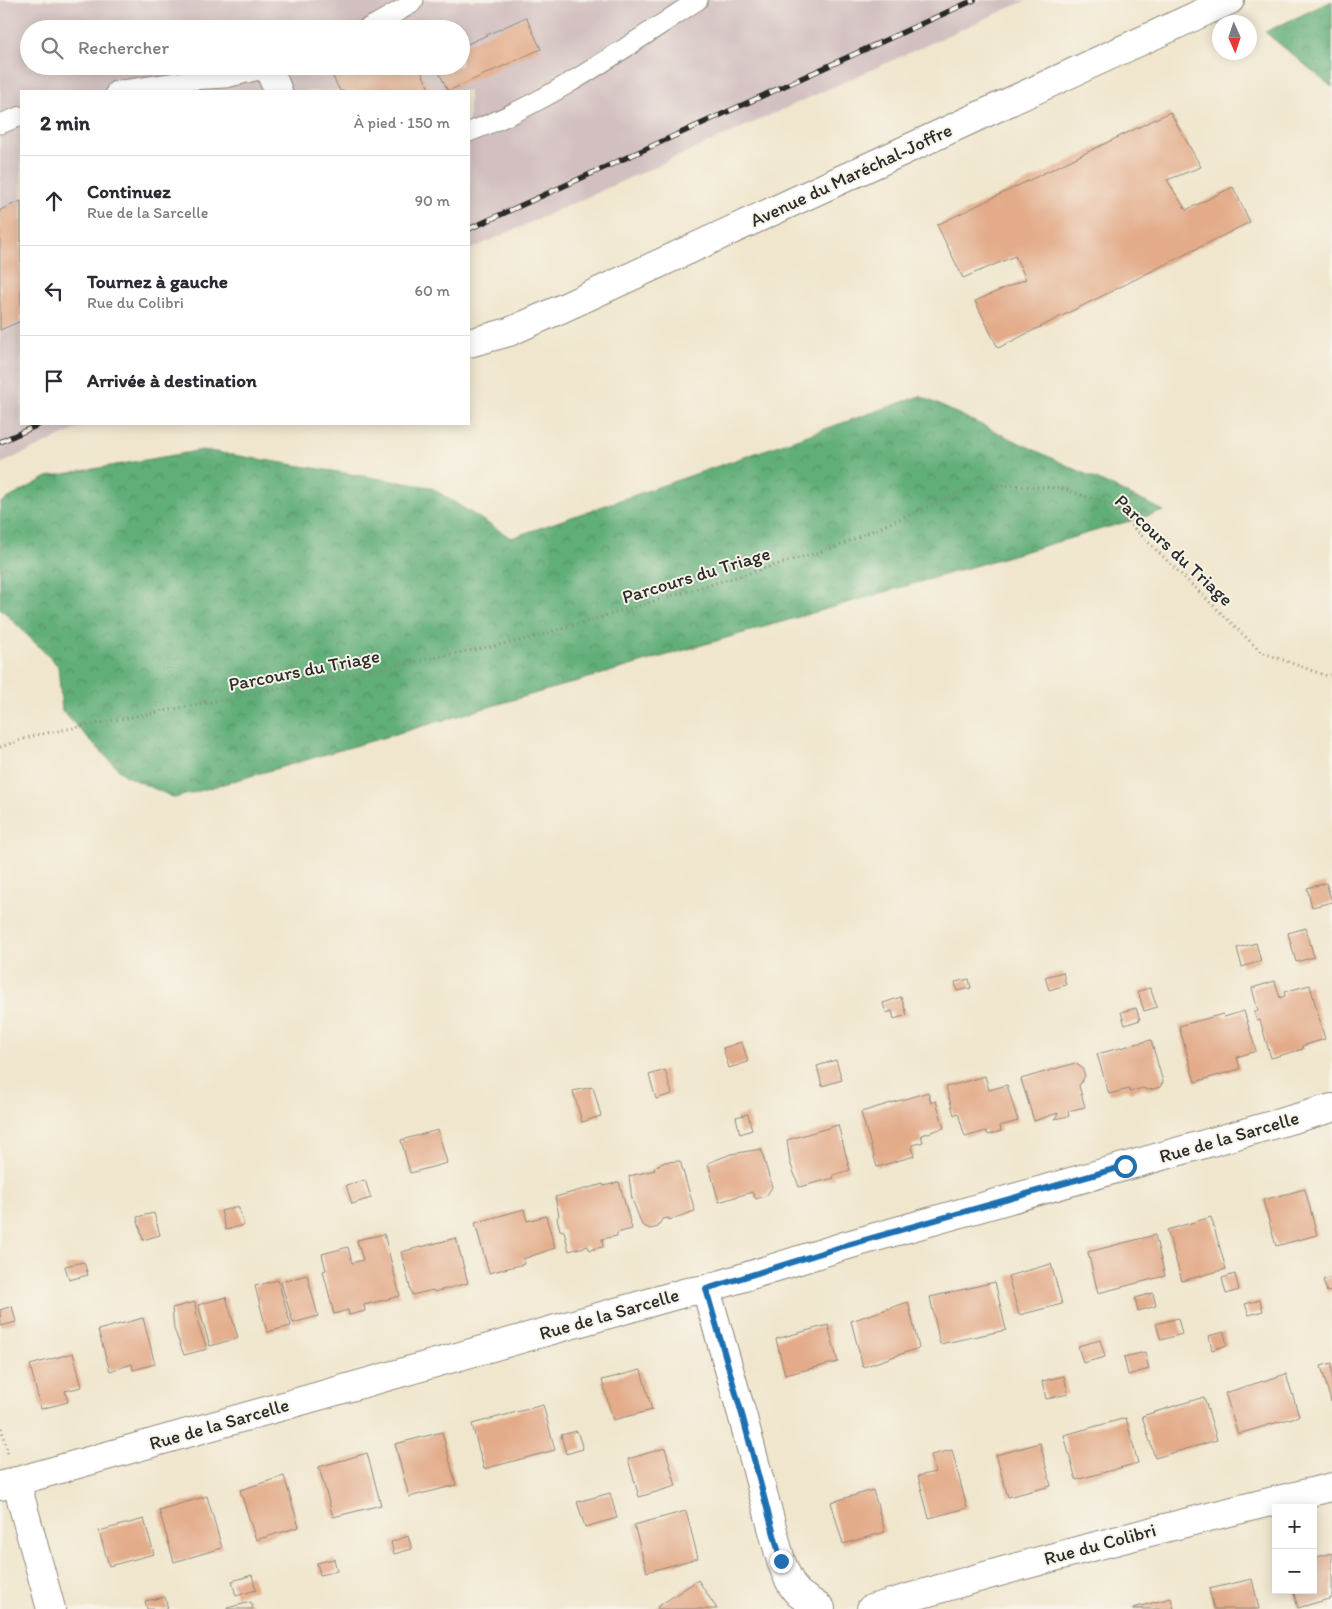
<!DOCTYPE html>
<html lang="fr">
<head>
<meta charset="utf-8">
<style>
	:root { --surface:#fff; --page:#f7f7f7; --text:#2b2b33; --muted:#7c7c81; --line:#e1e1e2 }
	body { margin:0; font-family:Itim,sans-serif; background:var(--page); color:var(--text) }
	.controls { position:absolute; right:15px; bottom:15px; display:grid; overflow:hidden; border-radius:0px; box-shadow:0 2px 12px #0003 }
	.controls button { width:45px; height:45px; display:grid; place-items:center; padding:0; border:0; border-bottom:1px solid var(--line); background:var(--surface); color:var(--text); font:25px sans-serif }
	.compass { position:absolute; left:1212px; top:15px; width:45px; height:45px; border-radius:50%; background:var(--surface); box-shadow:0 2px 12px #0003; rotate:177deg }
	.stop { position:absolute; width:15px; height:15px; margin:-11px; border:4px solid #1f6fb2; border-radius:50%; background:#fff }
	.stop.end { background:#1f6fb2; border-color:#fff; box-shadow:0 1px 5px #0008 }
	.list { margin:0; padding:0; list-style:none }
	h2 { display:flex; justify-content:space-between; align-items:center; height:65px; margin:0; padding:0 20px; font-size:21px }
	h2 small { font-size:16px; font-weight:400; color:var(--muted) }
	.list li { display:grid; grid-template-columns:32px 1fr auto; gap:15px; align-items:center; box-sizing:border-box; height:90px; padding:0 20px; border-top:1px solid var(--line) }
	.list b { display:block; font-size:19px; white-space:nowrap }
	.list p { margin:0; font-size:16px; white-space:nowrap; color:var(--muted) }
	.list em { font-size:16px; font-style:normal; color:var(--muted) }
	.icon { flex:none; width:28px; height:28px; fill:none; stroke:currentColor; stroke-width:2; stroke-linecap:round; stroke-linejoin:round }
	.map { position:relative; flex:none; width:1332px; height:1609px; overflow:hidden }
	.search { position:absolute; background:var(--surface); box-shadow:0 2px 12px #0003; left:20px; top:20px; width:450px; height:55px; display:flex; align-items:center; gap:12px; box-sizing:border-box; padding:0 18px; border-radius:28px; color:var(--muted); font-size:19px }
	.panel { position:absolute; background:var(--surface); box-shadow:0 2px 12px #0003; left:20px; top:90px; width:450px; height:335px; border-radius:0px }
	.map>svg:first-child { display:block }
	.railway { fill:#d2bfc0; fill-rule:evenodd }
	.forest { fill:url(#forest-crowns); stroke:#466c52 }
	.building { fill:#e3ab89 }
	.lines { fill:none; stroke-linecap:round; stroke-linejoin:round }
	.service-casing { stroke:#8e887c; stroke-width:21 }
	.minor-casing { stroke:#8e887c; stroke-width:30 }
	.path { stroke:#8e887c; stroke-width:3; stroke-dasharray:1 4; stroke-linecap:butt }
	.service { stroke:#fff; stroke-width:19 }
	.minor { stroke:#fff; stroke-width:28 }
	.rail-casing { stroke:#2b2b2b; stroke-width:5.5 }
	.rail { stroke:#f7f3e8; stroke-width:4; stroke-dasharray:11; stroke-linecap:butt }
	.route { stroke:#1f6fb2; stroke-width:6 }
	.labels { text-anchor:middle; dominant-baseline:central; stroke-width:4; stroke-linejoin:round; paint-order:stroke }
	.street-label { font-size:19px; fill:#2b2b2b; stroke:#f7f3e8 }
</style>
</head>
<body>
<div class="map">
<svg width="1332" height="1609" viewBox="0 0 1332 1609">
	<defs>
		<pattern id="forest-crowns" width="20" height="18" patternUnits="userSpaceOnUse" patternTransform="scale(1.25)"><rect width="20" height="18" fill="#61ae78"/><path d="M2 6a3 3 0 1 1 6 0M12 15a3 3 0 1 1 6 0" fill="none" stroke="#508e63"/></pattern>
	</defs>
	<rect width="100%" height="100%" fill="#f7f3e8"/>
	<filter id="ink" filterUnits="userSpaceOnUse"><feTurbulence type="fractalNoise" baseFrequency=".02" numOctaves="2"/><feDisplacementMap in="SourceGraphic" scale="10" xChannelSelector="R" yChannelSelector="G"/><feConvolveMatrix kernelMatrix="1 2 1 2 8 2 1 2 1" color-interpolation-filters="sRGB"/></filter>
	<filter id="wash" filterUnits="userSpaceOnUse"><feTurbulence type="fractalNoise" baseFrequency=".0096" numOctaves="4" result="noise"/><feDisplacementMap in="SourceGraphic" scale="20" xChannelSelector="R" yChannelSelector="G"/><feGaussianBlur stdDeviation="1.12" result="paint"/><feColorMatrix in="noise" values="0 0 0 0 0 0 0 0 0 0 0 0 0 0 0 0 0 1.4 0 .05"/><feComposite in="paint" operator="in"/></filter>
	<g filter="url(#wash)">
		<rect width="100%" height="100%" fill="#f0e6cd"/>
		<!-- railway -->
		<path class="railway" d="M0 0H1027L469 250V91H21V424H88L0 464ZM29 29H461V66H29Z"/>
		<!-- forest -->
		<path class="forest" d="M1332 1V87L1265 32Z
			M920 396 1164 511 175 798 124 775 62 711 58 666 0 608V503L47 477 203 450 430 487 511 538Z"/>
		<g id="blocks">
			<!-- building -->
			<path class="building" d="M526 17 541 49 448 91 436 66H461V47Z
				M351 66H419L429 89 424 91H340L332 75Z
				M1170 112 1201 167 1167 180 1186 210 1233 187 1250 222 998 348 975 301 1026 279 1015 256 963 278 937 225Z
				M21 201V321L0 330V210Z
				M1326 883 1332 902 1312 907 1307 888Z
				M1306 928 1314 957 1296 962 1288 933Z
				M1256 943 1261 961 1242 967 1237 948Z
				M1063 972 1066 985 1049 990 1045 977Z
				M969 979 971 988 957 991 955 982Z
				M1275 981 1280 998 1285 996 1284 992 1310 985 1325 1039 1302 1046 1303 1049 1271 1058 1260 1020 1257 1021 1254 1011H1258L1252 988Z
				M1150 988 1157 1007 1144 1011 1138 991Z
				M901 997 907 1015 894 1019 892 1011 886 1013 883 1003Z
				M1136 1008 1140 1020 1125 1025 1121 1012Z
				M1244 1011 1256 1051 1237 1057 1240 1069 1195 1082 1179 1026 1223 1014 1224 1017Z
				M1151 1040 1163 1082 1160 1087 1149 1090 1142 1088 1130 1092 1129 1089 1109 1094 1097 1054Z
				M742 1042 748 1062 729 1068 723 1048Z
				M836 1060 842 1080 822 1086 817 1066Z
				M1075 1063 1082 1068 1085 1076 1079 1086 1085 1107 1068 1111 1069 1116 1055 1119 1058 1113 1034 1121 1021 1079Z
				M665 1070 672 1094 656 1099 649 1075Z
				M985 1076 989 1090 1007 1085 1018 1121 1000 1126 1001 1131 988 1135 986 1131 965 1137 958 1113 954 1115 946 1087Z
				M593 1087 601 1116 582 1122 573 1091Z
				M928 1092 931 1103 936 1101 944 1128 921 1135 923 1142 912 1145 914 1156 877 1167 861 1112Z
				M748 1114 752 1130 740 1134 736 1117Z
				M838 1125 850 1170 833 1175 834 1178 799 1187 790 1162 787 1140Z
				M438 1130 447 1163 410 1173 401 1140Z
				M761 1149 772 1187 767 1195 756 1199 752 1192 719 1202 708 1163 731 1154Z
				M680 1161 695 1211 669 1220V1218L662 1219 658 1227 650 1229 642 1225 632 1199 629 1176 655 1170 654 1167 665 1162Z
				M365 1180 371 1198 352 1204 346 1185Z
				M619 1182 632 1229 617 1233V1236L602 1239 603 1247 589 1250 588 1246 569 1251 564 1231 560 1230 557 1218 559 1215 555 1197 603 1184 604 1186Z
				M1305 1189 1317 1235 1276 1246 1263 1200Z
				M238 1206 244 1225 226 1230 221 1211Z
				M524 1209 527 1221 546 1216 555 1248 523 1259 524 1264 489 1273 475 1223Z
				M154 1213 160 1235 143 1240 137 1217Z
				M1211 1217 1226 1269 1182 1281 1167 1230Z
				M384 1234 400 1296 364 1305 365 1311 349 1315 348 1310 334 1314 323 1271 326 1270 322 1254 348 1247 352 1263 363 1260 357 1240Z
				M1155 1235 1165 1276 1098 1293 1088 1252Z
				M456 1238 468 1283 434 1292 433 1290 412 1295 401 1252Z
				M84 1262 88 1275 69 1280 65 1266Z
				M1051 1264 1062 1304 1019 1315 1008 1276Z
				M1235 1274 1239 1290 1226 1294 1222 1278Z
				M307 1275 318 1316 293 1323 281 1282Z
				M1332 1277V1291L1327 1292 1323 1280Z
				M278 1280 291 1326 267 1332 255 1286Z
				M995 1282 1006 1330 940 1344 930 1297Z
				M1153 1293 1156 1306 1138 1311 1135 1298Z
				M226 1297 238 1338 210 1346 198 1305Z
				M1260 1300 1263 1311 1249 1315 1245 1304Z
				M195 1302 198 1324 207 1349 184 1355 174 1329 172 1308Z
				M908 1302 919 1348 863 1367 851 1321Z
				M12 1306 16 1322 1 1326 0 1310Z
				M143 1318 155 1364 133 1370 132 1364 110 1371 98 1330Z
				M1178 1318 1182 1334 1161 1340 1156 1324Z
				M828 1325 838 1362 785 1375 776 1339Z
				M1224 1332 1227 1345 1212 1350 1209 1336Z
				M1100 1340 1105 1357 1083 1363 1078 1346Z
				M1145 1352 1149 1369 1128 1375 1124 1357Z
				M73 1353 82 1387 65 1391 68 1402 41 1409 30 1365Z
				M1332 1363V1402H1331L1321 1366Z
				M641 1370 652 1410 613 1420 602 1380Z
				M1286 1374 1299 1416 1238 1434 1225 1393Z
				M1064 1376 1068 1394 1046 1399 1042 1381Z
				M1204 1397 1217 1440 1155 1458 1142 1416Z
				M543 1405 555 1450 484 1469 472 1424Z
				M1126 1418 1138 1463 1076 1480 1064 1435Z
				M577 1431 583 1449 566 1454 561 1435Z
				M442 1432 456 1485 409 1497 395 1444Z
				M1040 1443 1051 1486 1008 1497 996 1455Z
				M665 1448 676 1486 639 1497 628 1459Z
				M952 1450 967 1508 929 1518 918 1476 935 1472 931 1455Z
				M367 1453 381 1505 333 1517 319 1467Z
				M284 1476 299 1527 256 1540 240 1490Z
				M873 1490 885 1532 843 1544 831 1502Z
				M610 1493 617 1518 585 1527 577 1502Z
				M207 1496 222 1548 174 1562 159 1510Z
				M686 1511 698 1558 647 1572 634 1525Z
				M144 1519 154 1554 109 1566 99 1531Z
				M408 1536 412 1549 394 1554 391 1542Z
				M1332 1553V1598L1298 1608 1293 1590H1313V1558Z
				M334 1559 337 1571 320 1575 317 1563Z
				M252 1575 256 1590 236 1596 232 1581Z
				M1252 1579 1259 1609H1214L1209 1589Z
				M698 1580 717 1609H658L657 1607Z
				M165 1597 168 1609H147L145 1601Z
				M1171 1598 1174 1609H1133V1608Z
				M251 1602 253 1609H227V1608Z"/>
		</g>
	</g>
	<g filter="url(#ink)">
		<use href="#blocks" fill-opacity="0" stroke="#8e887c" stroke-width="1"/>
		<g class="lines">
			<!-- service casing -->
			<g class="service-casing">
				<path id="service" d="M366 29 376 24 411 4 414 0
					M116 91 191 80 226 78 275 66
					M0 124 21 116
					M469 132C552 101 624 48 698 0"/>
			</g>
			<!-- minor casing -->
			<g class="minor-casing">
				<path id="minor" d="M269 69 278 91
					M469 343 509 332 563 308 1230 0
					M706 1289 743 1418 781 1561C785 1571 790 1585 798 1593 805 1599 814 1603 821 1609
					M16 1481 51 1609
					M0 1486 687 1292 706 1289 844 1246 1332 1108
					M871 1609C1023 1563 1177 1524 1332 1487"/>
			</g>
			<!-- path -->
			<path class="path" d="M0 747 36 735 195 705 524 640 833 548 980 484 1060 488 1108 503 1261 652 1327 676 1332 675
				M0 1423 8 1454"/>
			<!-- service -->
			<use href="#service" class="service"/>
			<!-- minor -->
			<use href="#minor" class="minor"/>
			<!-- rail casing -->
			<g class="rail-casing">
				<path id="rail" d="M469 229 974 0
					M0 442 40 424"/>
			</g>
			<!-- rail -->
			<use href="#rail" class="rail"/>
		</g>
	</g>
	<g class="lines" filter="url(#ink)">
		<!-- route -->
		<path class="route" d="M781 1561 743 1418 706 1289 844 1246 1125 1166"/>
	</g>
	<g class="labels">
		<!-- street labels -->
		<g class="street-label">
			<text transform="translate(851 175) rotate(-25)">Avenue du Maréchal-Joffre</text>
			<text transform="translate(1174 550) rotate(43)">Parcours du Triage</text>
			<text transform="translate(696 575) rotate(-17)">Parcours du Triage</text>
			<text transform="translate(304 670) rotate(-11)">Parcours du Triage</text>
			<text transform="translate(1229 1137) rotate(-16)">Rue de la Sarcelle</text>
			<text transform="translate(609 1314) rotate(-16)">Rue de la Sarcelle</text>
			<text transform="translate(219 1424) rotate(-16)">Rue de la Sarcelle</text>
			<text transform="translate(1100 1544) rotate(-15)">Rue du Colibri</text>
		</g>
	</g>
</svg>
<div class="controls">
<button>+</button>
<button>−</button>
</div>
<svg class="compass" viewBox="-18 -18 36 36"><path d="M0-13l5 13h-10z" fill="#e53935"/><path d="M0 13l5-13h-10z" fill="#7c7c81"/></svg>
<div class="stop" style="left:1125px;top:1166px"></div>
<div class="stop end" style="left:781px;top:1561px"></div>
<div class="search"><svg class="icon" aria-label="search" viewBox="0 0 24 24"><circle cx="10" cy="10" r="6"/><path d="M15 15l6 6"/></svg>Rechercher</div>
<section class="panel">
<h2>2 min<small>À pied · 150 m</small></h2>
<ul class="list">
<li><svg class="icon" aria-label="ahead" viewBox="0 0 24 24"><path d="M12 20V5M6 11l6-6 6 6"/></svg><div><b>Continuez</b><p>Rue de la Sarcelle</p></div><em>90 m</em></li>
<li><svg class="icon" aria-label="left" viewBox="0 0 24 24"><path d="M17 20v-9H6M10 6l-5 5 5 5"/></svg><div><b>Tournez à gauche</b><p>Rue du Colibri</p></div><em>60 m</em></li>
<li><svg class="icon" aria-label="arrive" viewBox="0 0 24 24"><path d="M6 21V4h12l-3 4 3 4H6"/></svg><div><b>Arrivée à destination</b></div></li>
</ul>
</section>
</div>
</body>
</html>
